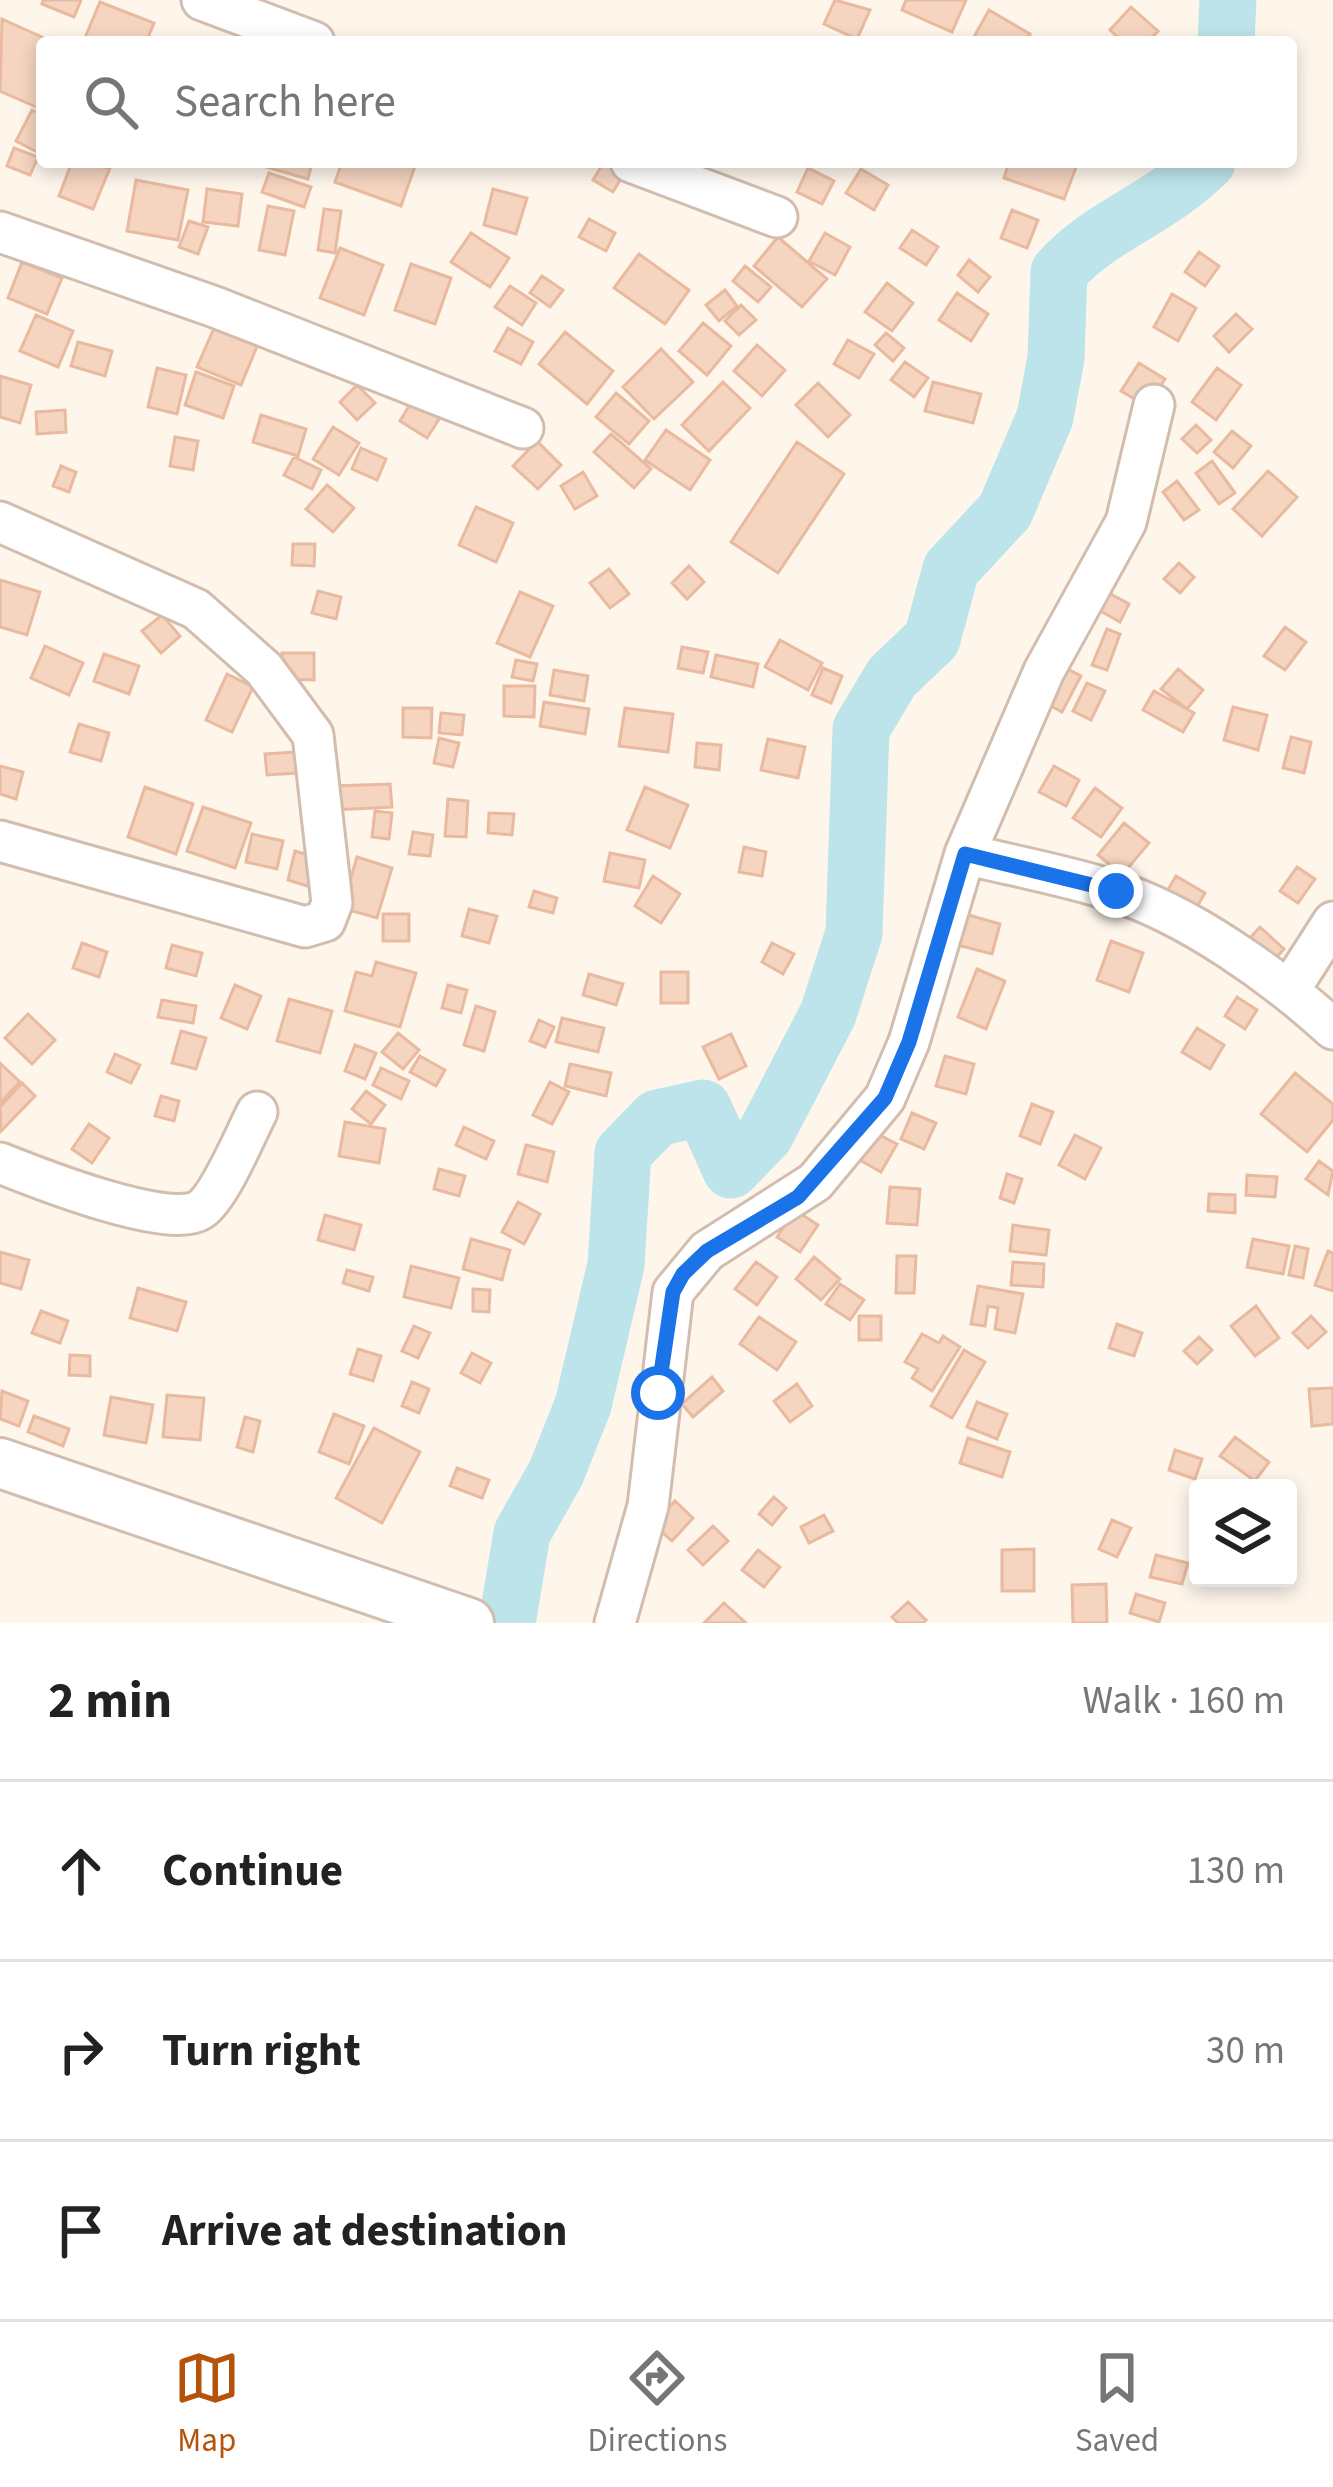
<!DOCTYPE html>
<html lang="en">
<head>
<meta charset="utf-8">
<style>
	:root { --surface:#fff; --page:#f6f6f6; --text:#222; --muted:#767676; --line:#e0e0e0; --accent:#b45309 }
	body { margin:0; font-family:"Source Sans 3",sans-serif; background:var(--page); color:var(--text) }
	.controls { position:absolute; right:36px; bottom:36px; display:grid; overflow:hidden; border-radius:12px; box-shadow:0 6px 18px #0003 }
	.controls button { width:108px; height:108px; display:grid; place-items:center; padding:0; border:0; border-bottom:3px solid var(--line); background:var(--surface); color:var(--text); font:60px sans-serif }
	.stop { position:absolute; width:36px; height:36px; margin:-27px; border:9px solid #1a73e8; border-radius:50%; background:#fff }
	.stop.end { background:#1a73e8; border-color:#fff; box-shadow:0 3px 12px #0008 }
	.list { margin:0; padding:0; list-style:none }
	h2 { display:flex; justify-content:space-between; align-items:center; height:156px; margin:0; padding:0 48px; font-size:51px }
	h2 small { font-size:39px; font-weight:400; color:var(--muted) }
	.list li { display:grid; grid-template-columns:78px 1fr auto; gap:36px; align-items:center; box-sizing:border-box; height:180px; padding:0 48px; border-top:3px solid var(--line) }
	.list b { display:block; font-size:45px; white-space:nowrap }
	.list em { font-size:39px; font-style:normal; color:var(--muted) }
	.icon { flex:none; width:66px; height:66px; fill:none; stroke:currentColor; stroke-width:2; stroke-linecap:round; stroke-linejoin:round }
	.map { position:relative; flex:none; width:1333px; height:1623px; overflow:hidden }
	.search { position:absolute; background:var(--surface); box-shadow:0 6px 18px #0003; left:36px; right:36px; top:36px; height:132px; display:flex; align-items:center; gap:30px; box-sizing:border-box; padding:0 42px; border-radius:12px; color:var(--muted); font-size:45px }
	.sheet { height:696px; background:var(--surface) }
	nav { display:flex; justify-content:space-around; align-items:center; box-sizing:border-box; height:168px; border-top:3px solid var(--line); background:var(--surface); font-size:33px; color:var(--muted) }
	nav a { display:grid; justify-items:center; gap:6px }
	nav .on { color:var(--accent) }
	.map>svg:first-child { display:block }
	.lines { fill:none; stroke-linecap:round; stroke-linejoin:round }
	.river { stroke:#bde4ea; stroke-width:57 }
	.building { fill:#f5d4c0; stroke:#e9ba9f; stroke-width:3 }
	.minor-casing { stroke:#d2bdae; stroke-width:45 }
	.tertiary-casing { stroke:#d2bdae; stroke-width:54 }
	.minor { stroke:#fff; stroke-width:39 }
	.tertiary { stroke:#fff; stroke-width:48 }
	.route { stroke:#1a73e8; stroke-width:15 }
</style>
</head>
<body>
<div class="map">
<svg width="1333" height="1623" viewBox="0 0 1333 1623">
	<rect width="100%" height="100%" fill="#fef6eb"/>
	<g class="lines">
		<!-- river -->
		<path class="river" d="M1226 42 1228 0
			M507 1623 522 1533 556 1473 583 1405 616 1265 623 1153 657 1118 703 1108 731 1170 765 1135 828 1014 854 933 861 729 892 677 932 639 951 569 1005 511 1045 417 1056 358 1059 272C1102 224 1157 211 1207 162"/>
	</g>
	<!-- building -->
	<path class="building" d="M43 0H81L74 17 42 4Z
		M835 0 870 10 857 39 824 24Z
		M906 0H966L952 32 902 10Z
		M100 2 154 23 146 42 84 40Z
		M1131 7 1158 31 1148 42H1123L1110 30Z
		M989 10 1030 34 1025 42H971Z
		M2 19 53 42H42L41 109 0 91Z
		M32 110 42 115 37 152 16 141Z
		M14 148 38 157 30 175 7 166Z
		M72 162 110 168 93 209 59 196Z
		M265 162H312L308 179 263 166Z
		M342 162H412L416 163 401 206 335 182Z
		M604 162 626 170 613 192 593 180Z
		M1009 162H1078L1064 199 1004 178Z
		M808 168 834 181 822 204 797 192Z
		M861 169 888 185 874 210 846 193Z
		M269 173 311 187 304 207 262 192Z
		M136 180 188 190 178 240 127 231Z
		M207 189 242 194 238 226 203 222Z
		M493 189 527 198 516 234 484 225Z
		M268 206 294 211 285 255 259 250Z
		M324 209 341 211 335 253 318 250Z
		M1012 210 1038 220 1027 248 1001 238Z
		M589 219 615 233 606 251 579 237Z
		M189 221 208 227 198 254 179 247Z
		M912 230 938 247 926 265 900 248Z
		M471 233 509 258 490 287 451 262Z
		M825 233 850 247 835 275 809 261Z
		M778 237 827 279 802 307 754 266Z
		M340 248 383 265 364 315 320 298Z
		M1199 252 1219 266 1205 286 1185 272Z
		M639 254 689 290 665 324 614 288Z
		M969 260 990 277 978 292 958 275Z
		M22 262 62 278 47 314 8 298Z
		M411 264 451 278 435 324 395 310Z
		M745 266 771 287 758 302 733 281Z
		M542 276 563 290 550 307 530 293Z
		M887 283 913 303 892 331 865 312Z
		M510 286 536 303 522 325 495 307Z
		M725 290 737 306 719 321 706 305Z
		M957 293 988 314 971 341 939 320Z
		M1172 294 1196 308 1178 341 1154 327Z
		M741 305 756 320 739 335 725 321Z
		M1236 314 1252 329 1229 352 1214 336Z
		M36 315 73 331 58 367 20 351Z
		M703 323 731 346 707 375 679 351Z
		M215 326 258 344 241 385 197 367Z
		M508 328 533 342 521 364 495 351Z
		M565 332 613 371 587 404 539 364Z
		M886 333 904 348 893 361 875 345Z
		M848 340 874 354 859 378 834 364Z
		M78 342 112 351 105 376 71 366Z
		M757 345 785 370 762 396 734 371Z
		M661 349 693 382 654 419 623 387Z
		M905 362 928 378 914 397 891 380Z
		M1139 363 1165 379 1148 407 1121 391Z
		M157 368 186 375 177 414 148 407Z
		M1217 368 1241 385 1216 420 1192 402Z
		M196 372 234 386 223 418 185 405Z
		M0 376 31 385 20 423 0 417Z
		M723 382 750 408 709 451 682 425Z
		M933 382 981 394 973 423 925 411Z
		M818 383 850 415 828 437 796 405Z
		M357 385 375 403 357 420 340 402Z
		M616 393 649 421 629 444 596 417Z
		M415 396 443 413 427 438 400 421Z
		M65 410 66 432 37 434 36 412Z
		M261 415 306 429 298 456 253 442Z
		M1196 425 1211 440 1197 453 1182 439Z
		M333 427 359 443 339 475 313 459Z
		M666 430 710 460 690 490 645 460Z
		M1232 431 1251 446 1233 468 1214 452Z
		M611 434 651 469 634 488 594 452Z
		M175 437 198 441 193 470 170 466Z
		M537 441 561 465 538 489 513 466Z
		M797 442 844 474 778 573 731 542Z
		M361 448 386 459 377 480 352 469Z
		M294 457 321 470 312 489 284 475Z
		M1212 461 1235 493 1219 504 1196 473Z
		M61 466 76 472 69 492 53 486Z
		M1268 471 1297 497 1262 536 1233 509Z
		M583 472 597 496 575 509 561 486Z
		M1177 481 1199 510 1184 520 1163 492Z
		M327 485 354 508 333 532 306 509Z
		M476 507 513 523 496 562 459 545Z
		M293 544H315L314 566 292 565Z
		M1179 563 1194 577 1180 593 1164 579Z
		M689 566 704 582 687 599 672 583Z
		M609 569 629 594 610 608 590 583Z
		M0 580 40 592 27 635 0 627Z
		M318 591 341 597 336 619 312 613Z
		M1105 591 1129 604 1120 622 1095 608Z
		M520 592 553 606 530 657 497 643Z
		M162 615 180 636 161 653 142 631Z
		M1285 627 1306 642 1285 670 1264 656Z
		M1107 629 1120 634 1107 670 1092 665Z
		M780 640 822 663 808 690 765 667Z
		M45 646 83 663 69 695 31 678Z
		M682 647 708 652 703 673 678 668Z
		M282 653H314V680L282 679Z
		M104 654 139 666 129 694 94 681Z
		M716 655 758 664 753 687 711 677Z
		M516 660 537 664 533 681 512 677Z
		M1056 663 1081 676 1062 712 1036 698Z
		M823 668 842 676 831 703 812 695Z
		M1178 669 1203 690 1187 709 1161 689Z
		M554 670 588 676 584 701 550 695Z
		M227 674 253 687 232 732 206 720Z
		M1087 683 1105 691 1091 720 1073 711Z
		M504 686H535L534 717 504 716Z
		M1154 691 1194 713 1183 732 1143 710Z
		M544 702 589 709 585 734 540 726Z
		M1233 707 1267 715 1258 750 1224 740Z
		M403 708H432L431 738 403 737Z
		M625 708 673 714 668 752 619 746Z
		M441 713 464 715 462 735 439 733Z
		M79 724 109 733 101 761 70 752Z
		M1291 737 1311 742 1304 773 1283 768Z
		M439 738 459 743 453 767 434 763Z
		M768 739 805 747 798 778 761 770Z
		M697 743 721 745 719 770 695 767Z
		M295 752 297 773 267 775 265 754Z
		M0 766 23 772 16 799 0 794Z
		M1054 766 1079 780 1066 806 1039 792Z
		M390 784 392 807 334 810 333 786Z
		M145 787 193 804 176 854 128 837Z
		M645 787 688 805 670 848 627 830Z
		M1095 788 1122 808 1101 837 1073 818Z
		M448 799 468 801 466 837 445 836Z
		M203 807 251 823 235 868 187 851Z
		M375 811 392 813 389 839 372 837Z
		M489 813 514 814 512 835 488 833Z
		M1124 823 1149 843 1122 875 1098 855Z
		M413 832 433 835 430 856 409 854Z
		M252 834 283 841 277 869 246 862Z
		M744 847 766 852 762 876 739 872Z
		M295 851 322 859 314 888 288 880Z
		M610 853 645 860 639 888 604 881Z
		M357 857 392 868 377 918 342 908Z
		M1297 867 1315 879 1298 903 1280 891Z
		M653 876 680 894 661 923 635 906Z
		M1176 876 1205 893 1189 920 1160 903Z
		M534 891 557 898 553 913 529 907Z
		M469 909 497 916 489 943 462 936Z
		M962 913 1000 924 992 954 953 944Z
		M383 914H409V941H383Z
		M1260 927 1284 949 1274 960 1249 939Z
		M1111 941 1143 953 1129 992 1097 980Z
		M82 943 107 952 99 977 73 968Z
		M772 943 794 954 783 974 762 962Z
		M172 945 202 953 196 976 166 968Z
		M376 962 416 973 400 1027 345 1011 356 972 372 976Z
		M977 969 1005 981 986 1029 958 1017Z
		M661 972H688V1003H661Z
		M589 974 623 984 616 1005 583 995Z
		M235 985 261 996 247 1029 221 1018Z
		M448 985 467 990 461 1013 442 1008Z
		M1237 997 1257 1010 1245 1029 1225 1016Z
		M289 999 332 1011 320 1053 277 1041Z
		M162 1000 196 1006 193 1023 158 1017Z
		M476 1006 495 1012 484 1051 464 1045Z
		M28 1014 55 1040 32 1064 5 1038Z
		M562 1018 604 1028 598 1052 556 1042Z
		M539 1020 554 1027 545 1047 530 1041Z
		M1197 1028 1224 1045 1210 1069 1182 1052Z
		M181 1031 206 1038 196 1069 172 1063Z
		M398 1033 419 1050 403 1069 382 1052Z
		M731 1034 746 1066 719 1079 703 1047Z
		M355 1045 376 1053 365 1079 345 1071Z
		M115 1054 140 1065 131 1083 107 1072Z
		M420 1056 445 1070 436 1086 410 1072Z
		M945 1056 974 1064 966 1094 936 1086Z
		M0 1063 20 1082 0 1103Z
		M570 1064 611 1073 606 1096 565 1086Z
		M381 1068 409 1081 401 1099 373 1085Z
		M1295 1073 1333 1104V1120L1307 1152 1261 1114Z
		M550 1082 569 1092 552 1124 533 1115Z
		M22 1083 35 1096 1 1131 0 1107Z
		M366 1091 385 1105 371 1124 352 1109Z
		M161 1096 179 1101 174 1121 155 1116Z
		M1032 1104 1053 1112 1040 1144 1020 1136Z
		M912 1113 936 1123 924 1149 901 1139Z
		M345 1122 385 1129 379 1163 339 1156Z
		M89 1124 109 1138 92 1163 72 1149Z
		M464 1127 494 1141 486 1159 456 1145Z
		M872 1131 897 1144 881 1172 858 1159Z
		M1075 1135 1101 1148 1085 1179 1059 1165Z
		M526 1145 554 1152 547 1182 518 1174Z
		M1319 1161 1333 1171 1328 1195 1306 1179Z
		M439 1169 465 1176 459 1196 434 1189Z
		M1007 1174 1022 1179 1014 1203 1000 1198Z
		M1247 1175 1277 1177 1275 1197 1246 1195Z
		M890 1187 920 1189 917 1225 887 1223Z
		M1209 1194 1235 1195V1213L1208 1211Z
		M518 1202 540 1214 524 1244 502 1232Z
		M795 1210 818 1225 800 1252 777 1237Z
		M325 1215 361 1225 354 1250 318 1240Z
		M1013 1225 1049 1230 1046 1255 1010 1251Z
		M471 1239 510 1250 502 1280 463 1269Z
		M1253 1239 1289 1246 1283 1274 1247 1267Z
		M1295 1246 1308 1249 1303 1278 1289 1275Z
		M1328 1251 1333 1253V1291L1315 1285Z
		M0 1252 29 1260 21 1289 0 1283Z
		M897 1256H916L914 1293H896Z
		M814 1257 840 1279 821 1300 796 1279Z
		M756 1262 777 1277 757 1305 735 1289Z
		M1013 1262 1044 1264 1043 1287 1011 1285Z
		M411 1266 459 1278 451 1308 404 1297Z
		M347 1270 373 1277 369 1291 343 1283Z
		M840 1284 864 1300 850 1320 826 1304Z
		M978 1286 1023 1294 1015 1333 995 1329 998 1308 988 1306 985 1326 971 1324Z
		M138 1288 186 1302 177 1331 130 1318Z
		M473 1289 490 1290 489 1312 473 1311Z
		M1256 1306 1279 1338 1255 1356 1231 1326Z
		M41 1311 68 1321 60 1343 32 1333Z
		M859 1316H881V1340H859Z
		M1311 1316 1326 1332 1308 1348 1293 1333Z
		M759 1317 796 1342 777 1370 740 1344Z
		M1117 1324 1142 1333 1134 1356 1109 1348Z
		M414 1326 430 1333 418 1358 402 1351Z
		M922 1334 939 1343 943 1336 960 1347 932 1391 912 1378 918 1369 905 1362Z
		M1199 1337 1212 1350 1197 1364 1184 1351Z
		M358 1349 381 1356 373 1381 350 1374Z
		M964 1350 985 1362 952 1418 931 1406Z
		M472 1353 491 1363 480 1383 461 1373Z
		M70 1355 90 1356V1376L69 1375Z
		M712 1377 723 1391 693 1417 682 1404Z
		M412 1382 429 1389 419 1413 402 1406Z
		M797 1384 812 1406 790 1422 774 1401Z
		M1333 1388V1424L1312 1426 1309 1389Z
		M2 1391 28 1401 19 1426 0 1419Z
		M167 1395 204 1398 200 1440 163 1437Z
		M111 1397 153 1405 146 1443 104 1435Z
		M977 1402 1007 1414 997 1439 967 1427Z
		M334 1414 364 1426 349 1464 319 1452Z
		M34 1416 69 1429 63 1446 28 1432Z
		M245 1417 260 1421 253 1452 237 1447Z
		M374 1428 420 1452 382 1523 336 1498Z
		M1235 1437 1269 1462 1255 1481 1220 1456Z
		M968 1438 1010 1452 1002 1477 960 1463Z
		M1175 1450 1202 1459 1195 1479 1169 1470Z
		M457 1468 489 1480 482 1498 450 1486Z
		M774 1497 786 1508 772 1525 759 1514Z
		M675 1501 693 1518 672 1541 654 1525Z
		M824 1515 833 1531 809 1543 801 1527Z
		M1112 1520 1131 1528 1117 1557 1099 1549Z
		M713 1526 728 1541 703 1565 688 1550Z
		M1034 1549V1591H1002V1550Z
		M758 1550 780 1567 764 1587 742 1570Z
		M1156 1555 1188 1563 1182 1584 1150 1577Z
		M1106 1584 1107 1623H1073L1072 1585Z
		M1136 1594 1165 1603 1159 1622 1130 1613Z
		M908 1602 926 1620 923 1623H898L892 1617Z
		M724 1603 746 1623H704Z"/>
	<g class="lines">
		<!-- minor casing -->
		<g class="minor-casing">
			<path id="minor" d="M202 0 314 42
				M631 162 777 217
				M0 232 215 307 523 428
				M0 522 196 609 264 669 313 735 332 903 325 921 305 927 0 841
				M965 854C1014 866 1064 875 1111 890 1187 913 1275 976 1333 1029
				M1290 989 1333 922
				M0 1163C35 1177 168 1230 200 1210 220 1197 245 1135 257 1112
				M615 1623 648 1506 673 1292 707 1251 815 1182 885 1098 909 1042 965 854 1044 671 1126 522 1154 405"/>
		</g>
		<!-- tertiary casing -->
		<g class="tertiary-casing">
			<path id="tertiary" d="M0 1463 469 1623"/>
		</g>
		<!-- minor -->
		<use href="#minor" class="minor"/>
		<!-- tertiary -->
		<use href="#tertiary" class="tertiary"/>
	</g>
	<g class="lines">
		<!-- route -->
		<path class="route" d="M658 1393 673 1292 683 1274 707 1251 798 1197 885 1098 909 1042 965 854 1116 891"/>
	</g>
</svg>
<div class="controls">
<button><svg class="icon" aria-label="layers" viewBox="0 0 24 24"><path d="M12 4l9 5-9 5-9-5zM3 14l9 5 9-5"/></svg></button>
</div>
<div class="stop" style="left:658px;top:1393px"></div>
<div class="stop end" style="left:1116px;top:891px"></div>
<div class="search"><svg class="icon" aria-label="search" viewBox="0 0 24 24"><circle cx="10" cy="10" r="6"/><path d="M15 15l6 6"/></svg>Search here</div>
</div>
<section class="sheet">
<h2>2 min<small>Walk · 160 m</small></h2>
<ul class="list">
<li><svg class="icon" aria-label="ahead" viewBox="0 0 24 24"><path d="M12 20V5M6 11l6-6 6 6"/></svg><div><b>Continue</b></div><em>130 m</em></li>
<li><svg class="icon" aria-label="right" viewBox="0 0 24 24"><path d="M7 20v-9h11M14 6l5 5-5 5"/></svg><div><b>Turn right</b></div><em>30 m</em></li>
<li><svg class="icon" aria-label="arrive" viewBox="0 0 24 24"><path d="M6 21V4h12l-3 4 3 4H6"/></svg><div><b>Arrive at destination</b></div></li>
</ul>
</section>
<nav>
<a class="on"><svg class="icon" aria-label="map" viewBox="0 0 24 24"><path d="M3 6l6-2 6 2 6-2v14l-6 2-6-2-6 2zM9 4v14M15 6v14"/></svg>Map</a>
<a><svg class="icon" aria-label="directions" viewBox="0 0 24 24"><path d="M12 3l9 9-9 9-9-9zM9 14v-3h6M13 9l2 2-2 2"/></svg>Directions</a>
<a><svg class="icon" aria-label="saved" viewBox="0 0 24 24"><path d="M7 4h10v16l-5-4-5 4z"/></svg>Saved</a>
</nav>
</body>
</html>
